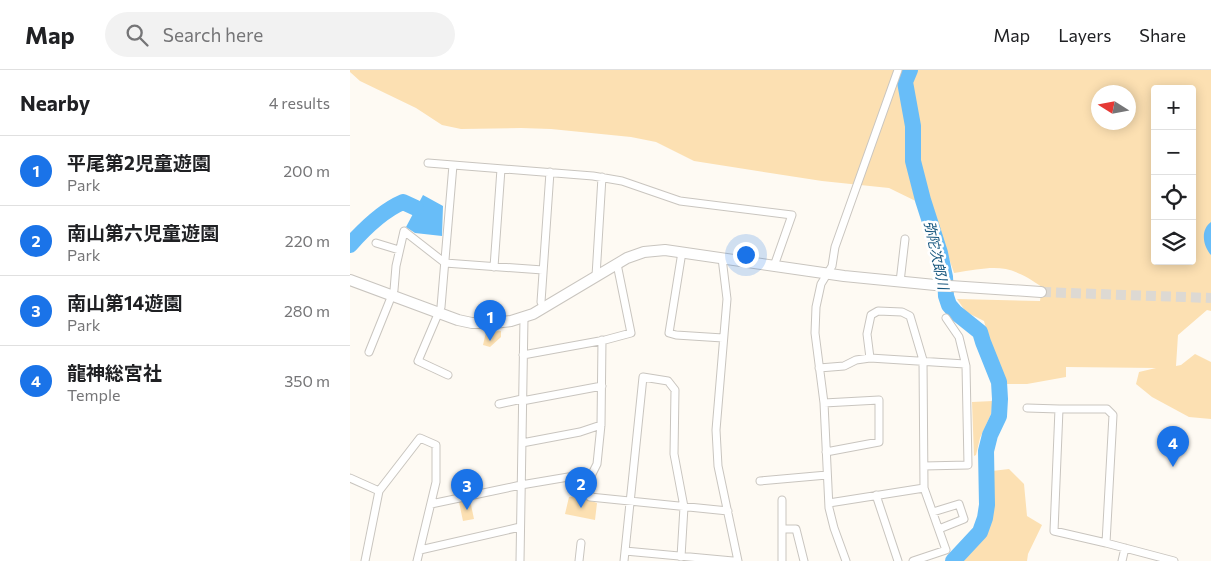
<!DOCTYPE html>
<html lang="en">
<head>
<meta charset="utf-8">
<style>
	:root { --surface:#fff; --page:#f2f2f2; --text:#202124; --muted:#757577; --line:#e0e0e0; --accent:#1a73e8 }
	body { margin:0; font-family:Commissioner,"Noto Sans JP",sans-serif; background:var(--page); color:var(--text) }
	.controls { position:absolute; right:15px; top:15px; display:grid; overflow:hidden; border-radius:5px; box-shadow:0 2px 12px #0003 }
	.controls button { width:45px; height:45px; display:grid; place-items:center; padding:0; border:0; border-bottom:1px solid var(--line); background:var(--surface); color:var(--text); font:25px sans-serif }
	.compass { position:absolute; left:741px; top:15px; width:45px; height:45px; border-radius:50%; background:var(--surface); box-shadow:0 2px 12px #0003; rotate:281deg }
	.you { position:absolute; left:395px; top:184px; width:18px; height:18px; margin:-12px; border:4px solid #fff; border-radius:50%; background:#1a73e8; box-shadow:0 0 0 8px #1a73e833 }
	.badge { display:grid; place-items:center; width:32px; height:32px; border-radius:50%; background:var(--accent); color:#fff; font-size:16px; font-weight:700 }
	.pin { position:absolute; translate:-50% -41px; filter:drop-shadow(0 1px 2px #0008) }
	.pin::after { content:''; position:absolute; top:26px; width:18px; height:15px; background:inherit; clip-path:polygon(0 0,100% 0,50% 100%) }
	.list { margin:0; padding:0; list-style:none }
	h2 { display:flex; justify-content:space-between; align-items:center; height:65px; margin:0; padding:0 20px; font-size:21px }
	h2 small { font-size:16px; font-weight:400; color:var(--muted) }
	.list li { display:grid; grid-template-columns:32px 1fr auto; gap:15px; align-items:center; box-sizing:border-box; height:70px; padding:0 20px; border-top:1px solid var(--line) }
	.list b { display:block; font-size:19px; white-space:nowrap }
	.list p { margin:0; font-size:16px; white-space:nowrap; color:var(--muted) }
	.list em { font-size:16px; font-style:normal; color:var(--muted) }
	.icon { flex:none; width:28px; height:28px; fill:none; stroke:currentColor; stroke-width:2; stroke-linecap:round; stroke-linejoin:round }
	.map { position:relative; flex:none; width:861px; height:491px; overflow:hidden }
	header { display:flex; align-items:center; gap:30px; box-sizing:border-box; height:70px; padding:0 25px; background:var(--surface); border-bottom:1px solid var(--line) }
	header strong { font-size:24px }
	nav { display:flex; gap:28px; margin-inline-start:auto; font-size:18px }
	.search { width:350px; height:45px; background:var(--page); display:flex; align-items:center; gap:12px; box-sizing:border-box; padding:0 18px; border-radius:28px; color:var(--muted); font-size:19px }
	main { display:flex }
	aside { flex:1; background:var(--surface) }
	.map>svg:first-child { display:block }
	.green { fill:#fce0b2; fill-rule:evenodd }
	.water { fill:#68bdf8 }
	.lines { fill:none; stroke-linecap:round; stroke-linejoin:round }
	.river { stroke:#68bdf8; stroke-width:16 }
	.secondary-tunnel { stroke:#ddd9d3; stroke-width:10; stroke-dasharray:10 5; stroke-linecap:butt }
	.street-casing { stroke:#c9c5bf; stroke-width:9 }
	.secondary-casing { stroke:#c9c5bf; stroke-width:12 }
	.street { stroke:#fff; stroke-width:7 }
	.secondary { stroke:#fff; stroke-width:10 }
	.labels { text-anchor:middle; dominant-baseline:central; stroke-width:5; stroke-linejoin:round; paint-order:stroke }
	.water-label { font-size:14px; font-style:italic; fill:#18577e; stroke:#fff }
</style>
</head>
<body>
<header>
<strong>Map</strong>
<div class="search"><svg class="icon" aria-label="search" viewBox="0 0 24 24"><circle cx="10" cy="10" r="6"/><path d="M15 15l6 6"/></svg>Search here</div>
<nav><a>Map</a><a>Layers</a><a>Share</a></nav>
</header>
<main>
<aside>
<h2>Nearby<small>4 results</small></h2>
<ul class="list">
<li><span class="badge">1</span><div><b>平尾第2児童遊園</b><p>Park</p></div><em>200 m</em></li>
<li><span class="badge">2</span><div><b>南山第六児童遊園</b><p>Park</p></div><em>220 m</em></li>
<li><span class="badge">3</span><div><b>南山第14遊園</b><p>Park</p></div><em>280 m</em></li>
<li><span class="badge">4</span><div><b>龍神総宮社</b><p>Temple</p></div><em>350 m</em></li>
</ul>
</aside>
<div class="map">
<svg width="861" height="491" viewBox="0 0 861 491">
	<rect width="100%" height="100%" fill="#fefaf3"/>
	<!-- green -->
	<path class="green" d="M0 0H861V241L857 240 828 265 826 296 831 295 845 284 861 292V349L839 347 802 327 786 314 789 302 806 298 716 297V307L677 314H655L641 277 634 251 616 242 607 229 690 231 692 217C657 192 644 197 604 203L582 139 539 118 472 111 344 91 306 72 281 67 201 59 171 58 111 59 92 55 66 38 10 11 0 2ZM805 19H842V191H805ZM748 22H778V52H748Z
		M151 261V267L140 277 133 275 136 262Z
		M643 331 641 344 630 368 626 385 624 386 622 332Z
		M659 399 674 414 677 446 692 455 678 484 677 491H609L632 468 639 441 642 401Z
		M235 425 238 430 247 433 245 450 215 444 219 427Z
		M120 430 124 449 113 451 109 432Z"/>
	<!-- water -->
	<path class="water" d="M73 125 93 136 92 166 65 163 56 157Z
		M861 152V185C853 176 850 160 861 152Z"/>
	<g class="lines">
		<!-- river -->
		<path class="river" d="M560 0 555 12 563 56V91L573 130 590 183 595 207 596 226 599 235 605 242 630 262 633 272 649 312 650 329 649 346 640 365 636 381 637 435 635 448 630 462 603 491
			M0 175C15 158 32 141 53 132L66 138"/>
		<!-- secondary-tunnel -->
		<path class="secondary-tunnel" d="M691 222 861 228"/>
		<!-- street casing -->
		<g class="street-casing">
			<path id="street" d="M78 93 243 106 272 111 330 131 442 145 424 196
				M26 173 49 180
				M332 182 319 263 326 265 373 268
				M372 188 377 229 366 360 368 396 388 491
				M144 197 151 99
				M246 206 252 107
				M550 212 555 169
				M194 238 191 232 200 102
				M252 270 251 355 247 394 239 410 240 427 378 441
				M19 282 44 220 46 196 54 161 95 193 193 200
				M173 285 255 270 281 263 267 194
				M520 288 517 264 521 245 528 241 552 242 560 246 573 290 574 418 596 480 563 491
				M469 298 494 296 506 290 520 288 615 294
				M98 305 68 291 91 237 103 95
				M172 331 252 316
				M474 333 529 330V372L476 382
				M149 334 172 329
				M677 338 709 339
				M709 339H757L763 345 756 473 704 461Z
				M172 373 230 362 251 355
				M574 396 618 395 616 296 609 267 596 248
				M0 408 29 421
				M410 411 477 405
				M526 425 548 491
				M432 430V491
				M479 433 574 418
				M81 434 171 415 242 403
				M583 442 609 434 614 449 589 459
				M433 459H446L454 491
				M756 473 824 491
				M70 480 170 457
				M275 481 383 491
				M15 491 29 421 70 368 86 375V412L67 491
				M170 491 174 248
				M229 491 231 473
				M274 491 293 307 318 311 325 320 324 384 334 437 331 487
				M496 491 484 458 479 438 474 333 465 263 466 237 471 214 482 196 485 177 548 0
				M772 491 775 478"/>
		</g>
		<!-- secondary casing -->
		<g class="secondary-casing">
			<path id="secondary" d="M0 210 108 250 122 253H144L161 251 183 244 277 188 294 182 315 180 494 206 585 215 691 222"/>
		</g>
		<!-- street -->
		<use href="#street" class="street"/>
		<!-- secondary -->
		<use href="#secondary" class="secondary"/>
	</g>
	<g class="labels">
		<!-- water labels -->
		<g class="water-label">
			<text transform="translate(587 185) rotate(78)">弥陀次郎川</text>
		</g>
	</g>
</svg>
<div class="controls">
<button>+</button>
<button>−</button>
<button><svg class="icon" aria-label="locate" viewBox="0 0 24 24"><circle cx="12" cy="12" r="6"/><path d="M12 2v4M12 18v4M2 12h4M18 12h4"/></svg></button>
<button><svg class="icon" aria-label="layers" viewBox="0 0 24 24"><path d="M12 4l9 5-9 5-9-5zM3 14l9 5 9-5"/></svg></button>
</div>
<svg class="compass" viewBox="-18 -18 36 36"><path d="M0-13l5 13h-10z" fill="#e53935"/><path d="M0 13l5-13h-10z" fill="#757577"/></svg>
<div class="you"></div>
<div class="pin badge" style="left:140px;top:271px">1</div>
<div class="pin badge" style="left:231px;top:438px">2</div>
<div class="pin badge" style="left:117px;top:440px">3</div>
<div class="pin badge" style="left:823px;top:397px">4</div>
</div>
</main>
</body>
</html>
